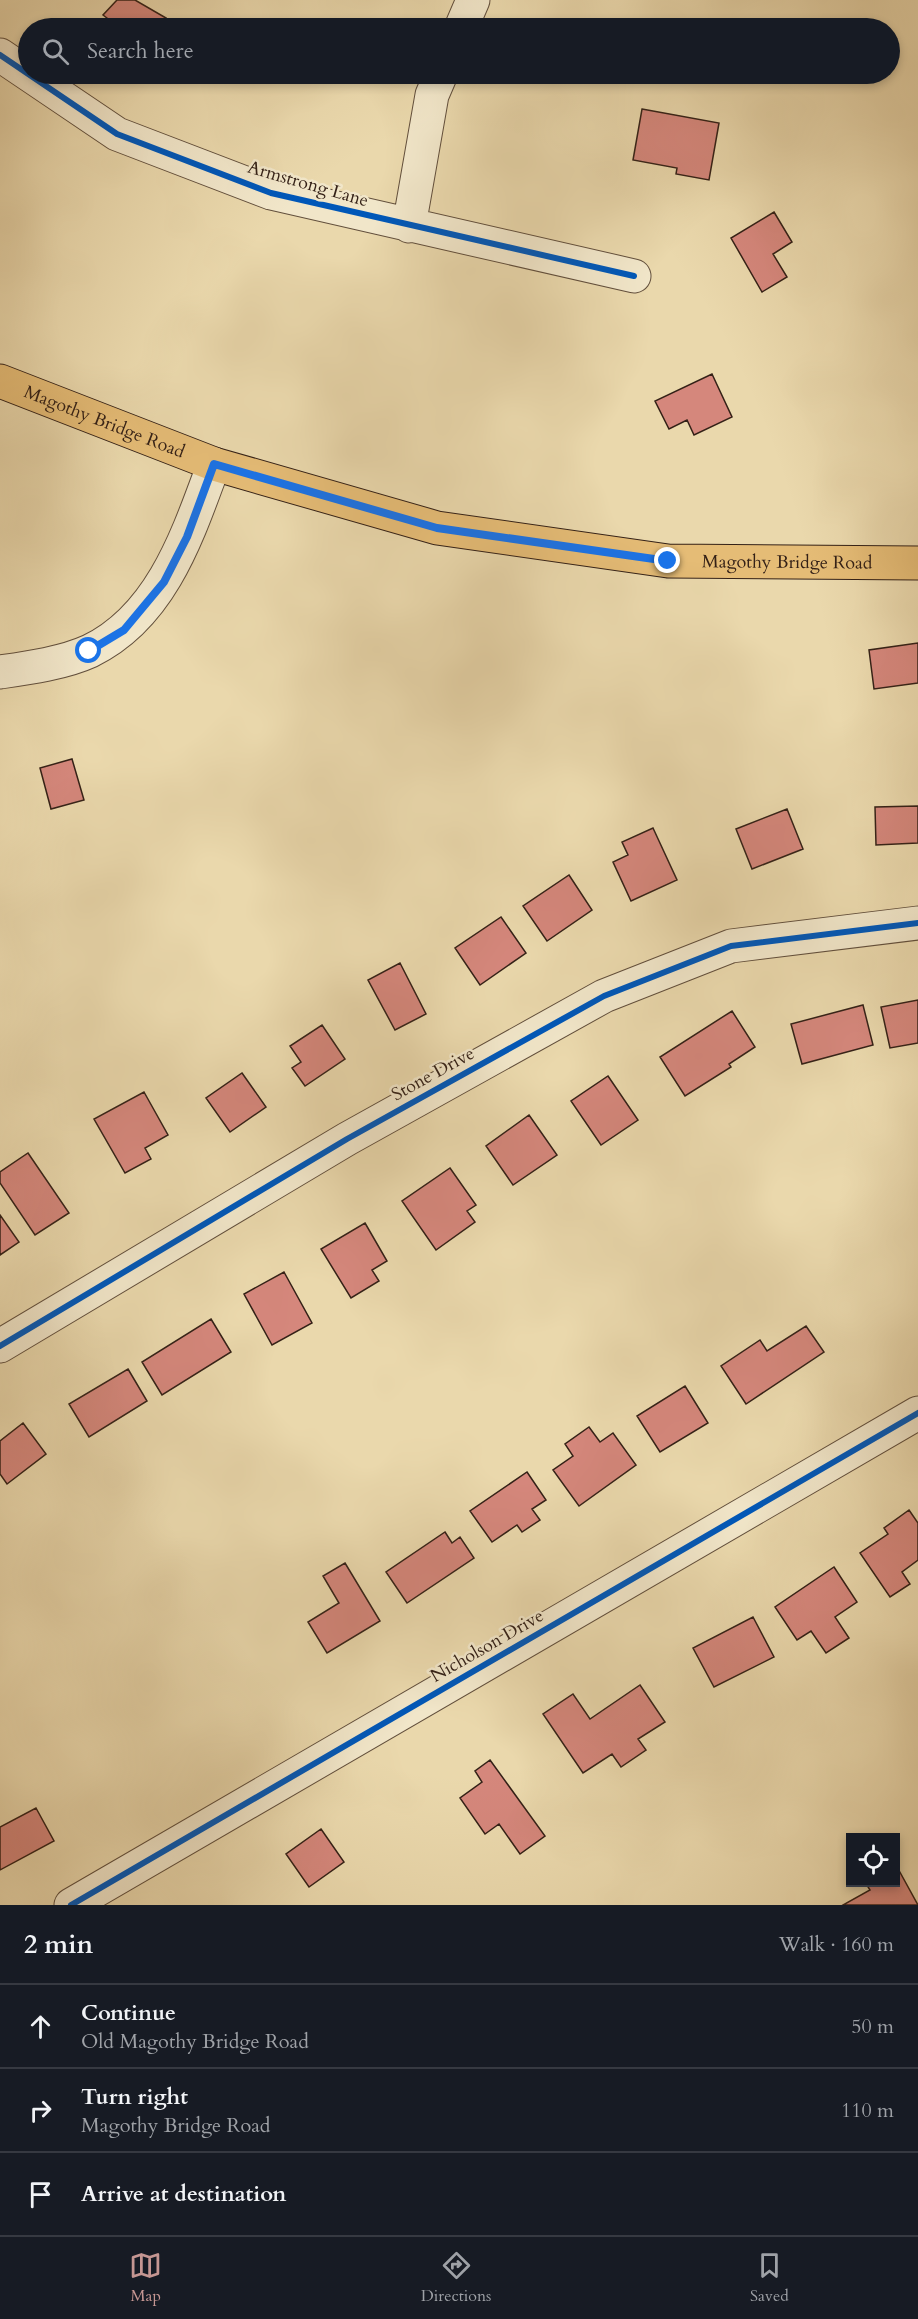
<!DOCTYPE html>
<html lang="en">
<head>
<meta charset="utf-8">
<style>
	:root { --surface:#171b24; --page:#20242c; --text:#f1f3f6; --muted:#9ea1a6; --line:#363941; --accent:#c59692 }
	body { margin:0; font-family:Cardo,serif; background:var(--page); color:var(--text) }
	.controls { position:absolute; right:18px; bottom:18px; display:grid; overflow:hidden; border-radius:0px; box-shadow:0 3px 9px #0003 }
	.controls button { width:54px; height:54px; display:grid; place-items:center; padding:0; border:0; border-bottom:2px solid var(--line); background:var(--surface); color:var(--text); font:30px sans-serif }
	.stop { position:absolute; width:18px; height:18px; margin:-14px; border:4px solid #1a73e8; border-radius:50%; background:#fff }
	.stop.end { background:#1a73e8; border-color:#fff; box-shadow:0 2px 6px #0008 }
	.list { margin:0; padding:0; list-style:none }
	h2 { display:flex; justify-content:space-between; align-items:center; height:78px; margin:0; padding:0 24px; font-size:26px }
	h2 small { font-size:20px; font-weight:400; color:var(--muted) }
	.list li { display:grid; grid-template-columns:39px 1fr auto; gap:18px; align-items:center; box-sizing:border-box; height:84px; padding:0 24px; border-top:2px solid var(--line) }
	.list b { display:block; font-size:22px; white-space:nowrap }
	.list p { margin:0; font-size:20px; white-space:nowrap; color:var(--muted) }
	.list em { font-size:20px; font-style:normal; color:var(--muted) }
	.icon { flex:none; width:33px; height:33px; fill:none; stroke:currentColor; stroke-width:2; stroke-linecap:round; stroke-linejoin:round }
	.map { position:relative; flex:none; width:918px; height:1905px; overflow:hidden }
	.search { position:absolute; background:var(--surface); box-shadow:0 3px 9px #0003; left:18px; right:18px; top:18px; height:66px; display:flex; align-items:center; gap:15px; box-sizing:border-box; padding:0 21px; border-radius:33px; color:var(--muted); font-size:22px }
	.sheet { height:330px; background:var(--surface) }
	nav { display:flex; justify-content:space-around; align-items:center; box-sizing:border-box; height:84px; border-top:2px solid var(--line); background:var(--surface); font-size:16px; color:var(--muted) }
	nav a { display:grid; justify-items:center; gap:3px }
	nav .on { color:var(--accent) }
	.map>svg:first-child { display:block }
	.building { fill:#d5877c; stroke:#342117; stroke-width:1.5 }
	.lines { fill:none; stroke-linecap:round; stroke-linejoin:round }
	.minor-casing { stroke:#624f3c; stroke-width:35 }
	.major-casing { stroke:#342117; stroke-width:35 }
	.minor { stroke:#f1e6c9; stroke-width:33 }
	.major { stroke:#e5bc76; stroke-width:33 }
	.cycleway-casing { stroke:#f1e6c9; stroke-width:10 }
	.cycleway { stroke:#0057b8; stroke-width:6 }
	.route { stroke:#1a73e8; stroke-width:8 }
	.labels { text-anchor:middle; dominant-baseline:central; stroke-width:5; stroke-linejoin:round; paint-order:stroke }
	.street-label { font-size:18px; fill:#342117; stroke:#f1e6c9 }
</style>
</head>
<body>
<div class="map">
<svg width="918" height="1905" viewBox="0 0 918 1905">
	<rect width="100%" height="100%" fill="#ead8ac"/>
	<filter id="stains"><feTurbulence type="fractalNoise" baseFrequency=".00333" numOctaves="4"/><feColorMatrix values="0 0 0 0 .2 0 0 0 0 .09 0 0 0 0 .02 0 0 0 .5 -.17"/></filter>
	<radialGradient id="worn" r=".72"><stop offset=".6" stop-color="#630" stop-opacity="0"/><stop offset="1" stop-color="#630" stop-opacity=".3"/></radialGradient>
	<!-- building -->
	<path class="building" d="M117 0H135L166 18 157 28H120L103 15Z
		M642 109 719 123 709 180 676 174 677 168 633 160Z
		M774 212 792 242 773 254 787 277 762 292 731 238Z
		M712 374 732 417 694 435 687 420 669 429 655 401Z
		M918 643V683L874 689 869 650Z
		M72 759 84 800 51 809 40 768Z
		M918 806V843L876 845 875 807Z
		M787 809 803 849 752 869 736 829Z
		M653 828 677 880 631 901 613 862 628 855 622 842Z
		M569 875 592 910 547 941 523 906Z
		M501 917 526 953 480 985 455 948Z
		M400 963 426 1014 395 1030 368 980Z
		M918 1000V1043L890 1048 881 1007Z
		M863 1005 873 1045 802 1064 791 1024Z
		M732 1011 755 1047 729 1064 731 1067 685 1096 660 1057Z
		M322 1025 345 1059 305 1086 292 1068 301 1062 290 1046Z
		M242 1073 266 1107 230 1132 206 1098Z
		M608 1076 638 1120 601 1145 571 1101Z
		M144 1092 168 1135 145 1148 151 1159 125 1173 94 1119Z
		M529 1115 557 1155 513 1185 486 1146Z
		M28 1153 69 1213 35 1235 0 1183V1172Z
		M450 1168 476 1205 467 1211 475 1222 436 1250 402 1201Z
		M0 1215 19 1242 0 1255Z
		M365 1223 387 1261 372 1270 379 1281 351 1298 321 1249Z
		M284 1272 312 1323 272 1345 244 1294Z
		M211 1319 231 1352 162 1395 142 1362Z
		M806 1326 824 1352 746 1404 721 1366 760 1340 767 1351Z
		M128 1369 147 1401 89 1437 69 1404Z
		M685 1386 708 1423 660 1452 637 1416Z
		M23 1423 46 1454 7 1484 0 1474V1441Z
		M589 1427 600 1442 613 1433 636 1465 579 1506 553 1470 573 1456 565 1444Z
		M527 1472 546 1500 532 1509 540 1520 522 1532 517 1525 492 1542 470 1511Z
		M909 1510 918 1523V1560L902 1572 910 1584 890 1597 860 1553 888 1534 884 1528Z
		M445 1532 452 1543 460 1537 474 1558 407 1603 386 1572Z
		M345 1563 380 1621 327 1653 308 1622 339 1603 323 1576Z
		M834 1567 857 1602 835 1617 849 1638 826 1653 811 1631 797 1640 775 1607Z
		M753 1617 774 1657 714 1687 693 1648Z
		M640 1685 665 1722 638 1739 646 1750 621 1767 612 1754 583 1773 543 1714 573 1694 590 1719Z
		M490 1760 545 1836 520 1854 499 1824 485 1834 460 1798 482 1782 475 1771Z
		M36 1808 54 1841 0 1870V1827Z
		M321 1829 344 1862 309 1887 286 1854Z
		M896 1865 918 1905H843L870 1890 865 1882H896Z"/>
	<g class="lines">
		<!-- minor casing -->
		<g class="minor-casing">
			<path id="minor" d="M461 28 473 0
				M0 55 117 134 271 193 634 276
				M409 226 432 95 441 74
				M0 672C28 668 64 663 90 651 162 616 188 534 214 464
				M0 1346 347 1139 604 996 731 946 918 923
				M71 1905 918 1413"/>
		</g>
		<!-- major casing -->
		<g class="major-casing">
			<g id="major">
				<path id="s1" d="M0 381 214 464 437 528 668 561 918 563"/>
			</g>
		</g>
		<!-- minor -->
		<use href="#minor" class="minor"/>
		<!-- major -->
		<use href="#major" class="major"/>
		<!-- cycleway casing -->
		<g class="cycleway-casing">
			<path id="cycleway" d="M0 55 117 134 271 193 634 276
				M0 1346 347 1139 604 996 731 946 918 923
				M71 1905 918 1413"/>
		</g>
		<!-- cycleway -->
		<use href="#cycleway" class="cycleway"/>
	</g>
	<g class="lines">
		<!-- route -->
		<path class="route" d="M89 651 124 630 164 582 187 537 214 464 437 528 668 561"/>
	</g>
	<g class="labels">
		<!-- street labels -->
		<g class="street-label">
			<text transform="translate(308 184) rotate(16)">Armstrong Lane</text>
			<text stroke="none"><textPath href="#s1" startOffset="112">Magothy Bridge Road</textPath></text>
			<text stroke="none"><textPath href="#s1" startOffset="814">Magothy Bridge Road</textPath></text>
			<text transform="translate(433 1074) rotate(-29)">Stone Drive</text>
			<text transform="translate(487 1646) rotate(-30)">Nicholson Drive</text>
		</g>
	</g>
	<rect width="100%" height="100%" filter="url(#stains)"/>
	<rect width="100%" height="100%" fill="url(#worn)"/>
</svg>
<div class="controls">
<button><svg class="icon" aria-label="locate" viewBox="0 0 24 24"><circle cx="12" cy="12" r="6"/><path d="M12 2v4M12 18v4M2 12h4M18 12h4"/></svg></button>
</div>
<div class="stop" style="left:89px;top:651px"></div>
<div class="stop end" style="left:668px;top:561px"></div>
<div class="search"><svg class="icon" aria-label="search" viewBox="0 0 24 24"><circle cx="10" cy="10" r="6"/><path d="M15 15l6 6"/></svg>Search here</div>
</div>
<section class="sheet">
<h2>2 min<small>Walk · 160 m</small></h2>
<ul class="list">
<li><svg class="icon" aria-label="ahead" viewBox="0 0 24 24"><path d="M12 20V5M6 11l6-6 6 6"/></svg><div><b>Continue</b><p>Old Magothy Bridge Road</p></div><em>50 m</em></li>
<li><svg class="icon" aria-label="right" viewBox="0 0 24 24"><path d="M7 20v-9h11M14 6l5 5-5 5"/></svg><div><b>Turn right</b><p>Magothy Bridge Road</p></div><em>110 m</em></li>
<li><svg class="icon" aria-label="arrive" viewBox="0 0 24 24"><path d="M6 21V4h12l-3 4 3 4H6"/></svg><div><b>Arrive at destination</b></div></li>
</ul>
</section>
<nav>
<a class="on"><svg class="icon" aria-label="map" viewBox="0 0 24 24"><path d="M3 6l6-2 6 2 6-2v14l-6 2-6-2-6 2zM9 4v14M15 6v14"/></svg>Map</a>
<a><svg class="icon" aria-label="directions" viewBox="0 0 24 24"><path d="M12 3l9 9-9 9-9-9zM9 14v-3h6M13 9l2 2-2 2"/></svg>Directions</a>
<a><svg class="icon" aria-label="saved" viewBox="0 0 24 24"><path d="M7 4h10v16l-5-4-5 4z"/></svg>Saved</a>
</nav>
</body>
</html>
